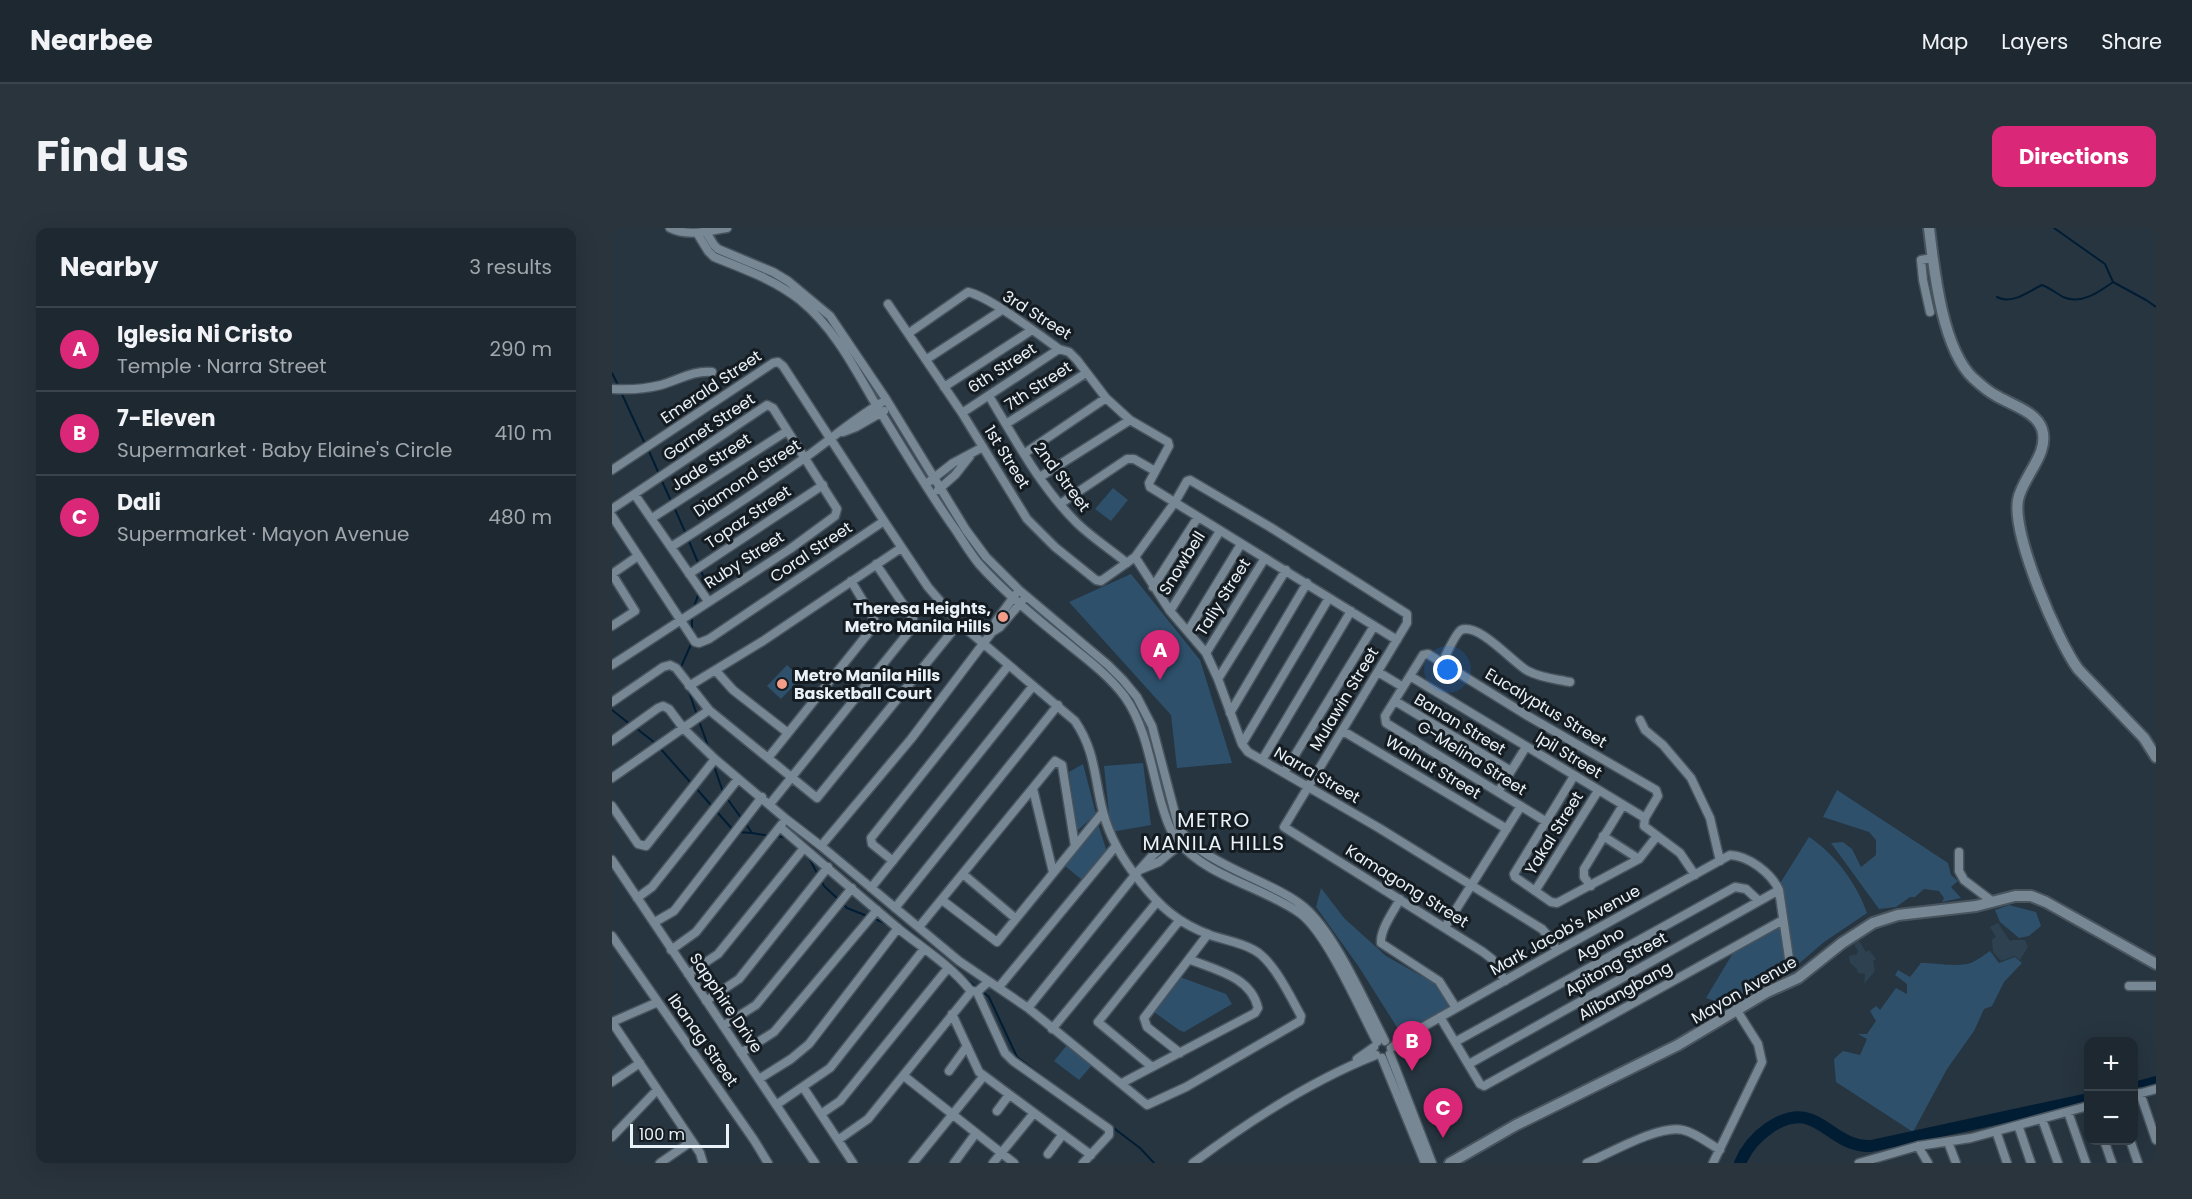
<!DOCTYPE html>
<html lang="en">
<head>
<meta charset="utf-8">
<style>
	:root { --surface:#1d2830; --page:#2a343c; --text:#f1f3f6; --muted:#a0a6ab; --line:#3b444c; --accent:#db2777 }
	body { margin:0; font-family:Poppins,sans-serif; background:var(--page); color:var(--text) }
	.controls { position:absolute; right:18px; bottom:18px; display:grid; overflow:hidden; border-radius:12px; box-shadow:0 6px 24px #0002 }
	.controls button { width:54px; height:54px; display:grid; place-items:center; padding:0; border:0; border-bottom:2px solid var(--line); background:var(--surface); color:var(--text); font:30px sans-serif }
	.scale { position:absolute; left:18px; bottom:15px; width:99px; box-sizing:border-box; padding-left:6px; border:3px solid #e9f2f9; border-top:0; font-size:16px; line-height:21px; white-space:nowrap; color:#e9f2f9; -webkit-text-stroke:4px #151c21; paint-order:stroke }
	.you { position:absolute; left:836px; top:442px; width:21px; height:21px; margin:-15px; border:4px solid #fff; border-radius:50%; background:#1a73e8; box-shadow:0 0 0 9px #1a73e833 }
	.badge { display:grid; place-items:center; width:39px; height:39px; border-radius:50%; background:var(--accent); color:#fff; font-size:20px; font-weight:700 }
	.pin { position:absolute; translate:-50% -50px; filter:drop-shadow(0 2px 3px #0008) }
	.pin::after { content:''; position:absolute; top:32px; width:21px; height:18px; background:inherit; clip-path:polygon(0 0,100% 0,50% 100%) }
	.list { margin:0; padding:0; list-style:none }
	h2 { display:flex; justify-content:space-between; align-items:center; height:78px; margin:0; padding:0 24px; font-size:26px }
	h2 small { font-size:20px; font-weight:400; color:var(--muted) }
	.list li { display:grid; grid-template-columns:39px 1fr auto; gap:18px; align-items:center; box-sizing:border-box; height:84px; padding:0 24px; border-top:2px solid var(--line) }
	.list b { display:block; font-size:22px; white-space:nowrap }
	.list p { margin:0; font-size:20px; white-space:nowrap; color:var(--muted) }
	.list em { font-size:20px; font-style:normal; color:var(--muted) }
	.map { position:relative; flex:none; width:1544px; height:935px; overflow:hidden; border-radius:12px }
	header { display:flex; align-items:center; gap:36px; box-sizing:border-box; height:84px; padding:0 30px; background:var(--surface); border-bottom:2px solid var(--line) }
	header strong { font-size:28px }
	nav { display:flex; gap:33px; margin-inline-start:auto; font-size:21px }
	.intro { display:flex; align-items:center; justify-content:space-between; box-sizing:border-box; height:144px; padding:0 36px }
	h1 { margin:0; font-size:42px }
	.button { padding:15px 27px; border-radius:12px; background:var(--accent); color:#fff; font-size:21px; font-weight:700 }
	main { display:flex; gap:36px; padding:0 36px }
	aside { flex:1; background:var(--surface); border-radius:12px; box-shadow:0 6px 24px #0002 }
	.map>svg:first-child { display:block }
	.built { fill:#2d4150 }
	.green { fill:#2e506b }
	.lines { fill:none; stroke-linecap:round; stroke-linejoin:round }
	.stream { stroke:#001d34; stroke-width:2 }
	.river { stroke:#001d34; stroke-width:12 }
	.street-casing { stroke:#48545e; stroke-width:11 }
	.secondary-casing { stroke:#48545e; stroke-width:14 }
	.street { stroke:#778794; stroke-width:8 }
	.secondary { stroke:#778794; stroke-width:10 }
	.poi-dot { fill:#f49e8a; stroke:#151c21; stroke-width:2 }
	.labels { text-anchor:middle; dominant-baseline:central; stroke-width:6; stroke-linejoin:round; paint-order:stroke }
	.street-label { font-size:16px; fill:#e9f2f9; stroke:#151c21 }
	.poi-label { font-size:16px; font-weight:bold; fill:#e9f2f9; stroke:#151c21; text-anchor:end }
	.quarter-label { font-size:20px; letter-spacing:1.5px; fill:#e9f2f9; stroke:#151c21 }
</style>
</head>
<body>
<header>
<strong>Nearbee</strong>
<nav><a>Map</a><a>Layers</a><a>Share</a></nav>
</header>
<div class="intro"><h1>Find us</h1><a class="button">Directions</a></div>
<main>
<aside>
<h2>Nearby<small>3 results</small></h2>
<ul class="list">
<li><span class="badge">A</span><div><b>Iglesia Ni Cristo</b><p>Temple · Narra Street</p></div><em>290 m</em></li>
<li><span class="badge">B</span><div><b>7-Eleven</b><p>Supermarket · Baby Elaine's Circle</p></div><em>410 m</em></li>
<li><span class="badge">C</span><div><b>Dali</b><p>Supermarket · Mayon Avenue</p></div><em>480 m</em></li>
</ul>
</aside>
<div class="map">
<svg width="1544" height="935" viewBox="0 0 1544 935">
	<rect width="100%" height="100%" fill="#273540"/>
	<!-- built -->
	<path class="built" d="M1386 695 1398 713 1401 712H1413L1416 719 1408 732 1403 728 1389 733 1381 724 1380 712 1384 709 1378 699Z
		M1247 713 1254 724 1257 722 1264 731 1261 733 1263 743 1252 756 1253 746 1246 745 1245 741 1238 735 1237 728 1245 726 1246 723 1242 716Z"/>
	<!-- green -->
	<path class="green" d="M501 260 516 272 499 293 483 281Z
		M519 346 588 432 620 535 565 540 559 487 457 374Z
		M175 437 189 450 169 471 155 458Z
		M531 535 539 597 499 604 492 538Z
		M471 536 484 586 465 603 457 544Z
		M1225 562 1336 635 1339 647 1346 653 1339 659 1349 670 1330 674 1332 670 1327 663 1312 661 1303 669H1298L1284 679 1267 681 1219 615 1231 614 1240 621 1249 639 1264 627V612L1257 604 1211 589Z
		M486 596 495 624 470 652 452 637Z
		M1197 609C1223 626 1245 656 1255 685L1212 714 1183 739 1167 657Z
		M709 660 732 690 774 728 822 755 838 780 788 804 747 739 704 679Z
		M1397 677 1424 684 1429 698 1417 708 1407 710 1388 694 1383 682Z
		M1168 697 1174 743 1111 776 1094 770 1121 725Z
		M1378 723 1387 735 1403 729 1410 735 1392 754 1380 778 1372 781 1362 803 1335 841 1301 904 1224 854 1222 831 1231 823 1248 827 1255 811 1246 806H1255L1264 793 1258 783 1264 778 1268 782 1284 760 1295 766V756L1283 747 1286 742 1298 749 1309 735C1324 735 1349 740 1361 734 1367 731 1372 727 1378 723Z
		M568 749 614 766 620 776 572 804 567 802 542 784Z
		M455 817 480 837 467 852 442 833Z"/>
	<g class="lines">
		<!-- stream -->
		<path class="stream" d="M1442 0 1493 36 1501 54
			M1385 69C1400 77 1415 64 1430 57 1438 60 1444 65 1451 69 1469 77 1487 64 1501 54L1534 72 1544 79
			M0 145 7 159
			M9 164 33 216
			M36 221 47 246
			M49 251 59 273
			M62 279 74 306
			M76 311 87 337
			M89 342 92 351 89 359
			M81 382 87 364
			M80 402V387
			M70 442 69 439 80 414
			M76 461 85 487
			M0 482 19 497
			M87 493 96 518
			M24 500 43 515
			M47 519 79 555
			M102 538 111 564
			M83 559 121 602
			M114 569 130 591
			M134 596 140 605 159 608
			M126 604 140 605
			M164 608 177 610
			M196 628 206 647
			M209 652 212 658 227 672
			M231 676 235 680 255 688
			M261 690 275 696
			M353 750 365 760
			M370 763 377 769 405 829 443 858
			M499 898 528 920 542 935"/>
		<!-- river -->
		<path class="river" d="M1522 860 1544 854
			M1128 935C1134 921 1144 909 1157 900 1205 867 1216 920 1259 918L1476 871"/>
		<!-- street casing -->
		<g class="street-casing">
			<path id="street" d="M58 0C76 9 97 3 115 0
				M94 4 102 17 106 21 161 44 176 53 218 88 274 171 354 302 374 329 407 362 496 437 511 452 525 469 540 498 566 597C582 634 660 652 692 679 723 705 753 775 773 813
				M85 5 96 23 102 29C132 41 163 52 188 72 220 98 240 135 260 170 287 214 313 259 343 301 351 313 358 325 367 336 392 364 421 388 450 411 472 429 496 446 513 469 534 499 539 539 549 574 553 587 557 602 566 613 594 649 652 659 689 686 716 707 748 782 765 814
				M276 76 350 185 415 291 443 319 484 352 489 353 523 329 563 274 575 253 578 252 658 299 795 386V395L672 599 871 724 880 731 893 753
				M1318 84 1311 52 1309 32 1320 30
				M297 105 356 64C378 69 426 106 447 121L457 124 465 132 494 170 518 192 556 214 557 218 537 255 538 259 785 412
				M315 131 390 82
				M332 159 420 102
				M0 161C16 162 33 161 49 157 66 152 82 142 100 144
				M377 168C403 211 428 258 464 294 479 309 498 321 515 335
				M350 185 447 121
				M394 196 474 145
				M231 204 244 199 272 183
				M413 225 494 170
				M0 242 161 135 166 134 171 138 272 293 97 411 87 415 83 414 0 288
				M428 249 518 192
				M318 253 341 235 371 219
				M326 262 343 247 358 228
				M23 267 96 373
				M448 276 515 231H522L543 243
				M0 281 155 177 161 180 225 281 223 288 178 321 0 437
				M40 290 175 203
				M59 319C105 290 150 260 194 229 219 211 242 191 269 175
				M523 329 558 383 594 425 606 451 630 516 636 524 767 600 930 701 938 710 945 723
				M0 346 23 383 0 398
				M0 346 26 328
				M77 346 211 257
				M541 359 586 289
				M558 383 608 303
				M576 403 629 316
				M380 404 388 399 411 372
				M594 425 653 330
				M830 435C834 427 843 406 849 402 867 394 902 436 916 443 929 450 944 451 958 454
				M104 443 121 462 176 505
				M766 444 791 459
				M798 448 1033 590 1032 598 1068 625 1083 647
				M606 451 674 342
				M77 458 151 413 289 320
				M783 473 899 543
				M0 474 51 439 58 437 64 440 97 482 205 570 347 395
				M618 485 695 355
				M1028 492 1033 502 1051 517 1079 550 1098 590 1108 633
				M731 503 895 601
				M0 513 46 480 51 478 57 481 72 501 103 531 174 591 209 618 347 733 416 780 535 877 574 859 688 793 689 788C678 768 661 732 642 722 628 714 612 712 598 707 566 695 548 679 527 652 510 631 498 610 491 584 482 550 484 524 463 493L347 395 316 359 272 293
				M630 516 717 370
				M156 530 262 398V391L239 353
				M650 532 739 383
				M672 545 762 398
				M962 548 902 646 903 649 939 674 945 675 1027 631 1045 608
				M0 550 97 482
				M421 561 441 644
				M886 564 914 519
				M158 576 300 400 301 391 264 336
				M0 578 26 616 34 618 103 531
				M933 593 774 495 773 488 811 427 816 426 916 488 1044 562 1046 568 1033 590
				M168 599C208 634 248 668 288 702 312 721 339 738 358 762L365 764
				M991 608 1027 631
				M209 618 299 511 380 404 384 393 403 367
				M1347 624V643L1352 652 1381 674
				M0 632 203 935
				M281 633 260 616 259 610 396 438
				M530 641 547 634 571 614
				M351 646 403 690
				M979 658 972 649V641L1011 577
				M259 660 421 458
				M923 663 986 563
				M25 670 40 659 126 551
				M788 671C782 683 768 701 769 715L827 753 844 780
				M330 672 385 714 491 584
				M283 680 446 477
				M43 694 62 683 150 569
				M307 699 443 533 450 537 463 618
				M833 699 909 578
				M0 708 142 912 156 935
				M59 722 84 704 170 596
				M76 746 106 726 192 620
				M376 754 365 764 393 825 401 833 497 901V907L471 935
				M1517 758H1544
				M387 759 503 619
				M94 773 127 751 216 639
				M416 780 523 647 540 628 566 606
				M340 786 367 844 479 927
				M828 789 868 856 872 858 1171 692
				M0 794 88 925 91 935
				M0 794 46 774
				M111 798 144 777 240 660
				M440 801 545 674
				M843 814 1123 659 1134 661 1147 673
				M779 820 802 804 945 723 1118 627C1137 628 1159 645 1167 662L1178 737
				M129 825 162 804 265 682
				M568 825 535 799 532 790 596 706
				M778 826 820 935
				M770 830 813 935
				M745 831 762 819
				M857 836 1167 662
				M540 839 486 794 567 693
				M337 843 355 818
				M292 848 402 935
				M147 851 179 831 197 816 286 700
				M0 854 28 835
				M510 855 643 785 646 780C639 749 604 742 579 732
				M191 859 241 935
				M1528 865 1544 912
				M1522 867 1544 861
				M164 877 218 840 312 721
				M385 883 397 867
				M1456 884 1474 935
				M209 886 228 873 336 740
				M1430 891 1446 935
				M1406 897 1419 935
				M1384 903 1395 935
				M0 909 45 862
				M226 912 256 891 358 765V762
				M1492 912 1500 935
				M1518 912 1526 935
				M1336 914 1344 935
				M1306 918 1316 935
				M436 926 451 906
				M48 935 80 913
				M301 935 371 849
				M342 935 364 905
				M381 935 422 885
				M581 935C637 893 698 853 764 827
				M975 935C998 925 1048 896 1071 902 1084 905 1096 915 1108 922
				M1101 935 1150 834 1146 816 1124 781
				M1247 935 1306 918 1359 910 1476 878"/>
		</g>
		<!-- secondary casing -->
		<g class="secondary-casing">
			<path id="secondary" d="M1317 0C1322 42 1330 120 1361 150 1368 156 1375 163 1383 167 1397 176 1424 183 1430 201 1438 226 1410 249 1406 272 1400 307 1445 412 1466 441L1532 510 1544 529
				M838 935 904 897 1066 817 1155 764 1186 750 1230 715 1261 695 1286 687 1364 678 1403 668H1419L1434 674 1544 736"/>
		</g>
		<!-- street -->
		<use href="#street" class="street"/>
		<!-- secondary -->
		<use href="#secondary" class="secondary"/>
	</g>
	<!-- markers -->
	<g class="poi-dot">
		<circle cx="391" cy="389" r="6"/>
		<circle cx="170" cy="456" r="6"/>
	</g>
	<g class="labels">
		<!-- street labels -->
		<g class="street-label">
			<text transform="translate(425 87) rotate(32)">3rd Street</text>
			<text transform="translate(390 140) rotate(-33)">6th Street</text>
			<text transform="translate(426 158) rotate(-33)">7th Street</text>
			<text transform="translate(99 159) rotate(-34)">Emerald Street</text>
			<text transform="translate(97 199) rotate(-34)">Garnet Street</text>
			<text transform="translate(395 229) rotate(58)">1st Street</text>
			<text transform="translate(99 234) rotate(-33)">Jade Street</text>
			<text transform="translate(450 249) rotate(53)">2nd Street</text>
			<text transform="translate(135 250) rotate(-34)">Diamond Street</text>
			<text transform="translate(136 289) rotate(-34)">Topaz Street</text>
			<text transform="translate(199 324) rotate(-34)">Coral Street</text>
			<text transform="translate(132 332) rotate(-33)">Ruby Street</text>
			<text transform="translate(570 335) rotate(-58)">Snowbell</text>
			<text transform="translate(611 369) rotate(-58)">Taliy Street</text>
			<text transform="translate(732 471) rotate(-59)">Mulawin Street</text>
			<text transform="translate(934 480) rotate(31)">Eucalyptus Street</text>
			<text transform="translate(848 496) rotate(31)">Banan Street</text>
			<text transform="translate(957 527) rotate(31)">Ipil Street</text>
			<text transform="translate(860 530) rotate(32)">G-Melina Street</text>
			<text transform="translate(821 539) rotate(31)">Walnut Street</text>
			<text transform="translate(705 547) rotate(30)">Narra Street</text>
			<text transform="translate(942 605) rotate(-58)">Yakal Street</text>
			<text transform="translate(795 658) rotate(32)">Kamagong Street</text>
			<text transform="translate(953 702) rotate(-29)">Mark Jacob's Avenue</text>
			<text transform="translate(988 716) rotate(-29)">Agoho</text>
			<text transform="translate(1004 736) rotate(-29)">Apitong Street</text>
			<text transform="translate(1132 762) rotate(-30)">Mayon Avenue</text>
			<text transform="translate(1013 763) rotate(-29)">Alibangbang</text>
			<text transform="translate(114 775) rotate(56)">Sapphire Drive</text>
			<text transform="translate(91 812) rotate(55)">Ibanag Street</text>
		</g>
		<!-- poi labels -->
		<g class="poi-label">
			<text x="379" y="380">Theresa Heights,<tspan x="379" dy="18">Metro Manila Hills</tspan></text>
			<text x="182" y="447" text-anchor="start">Metro Manila Hills<tspan x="182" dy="18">Basketball Court</tspan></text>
		</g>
		<!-- quarter labels -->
		<g class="quarter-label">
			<text x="602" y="592">METRO<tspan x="602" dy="23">MANILA HILLS</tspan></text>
		</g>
	</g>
</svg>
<div class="controls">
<button>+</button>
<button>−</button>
</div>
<div class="scale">100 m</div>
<div class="you"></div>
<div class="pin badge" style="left:548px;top:452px">A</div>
<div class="pin badge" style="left:800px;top:843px">B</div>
<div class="pin badge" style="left:831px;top:910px">C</div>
</div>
</main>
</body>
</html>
